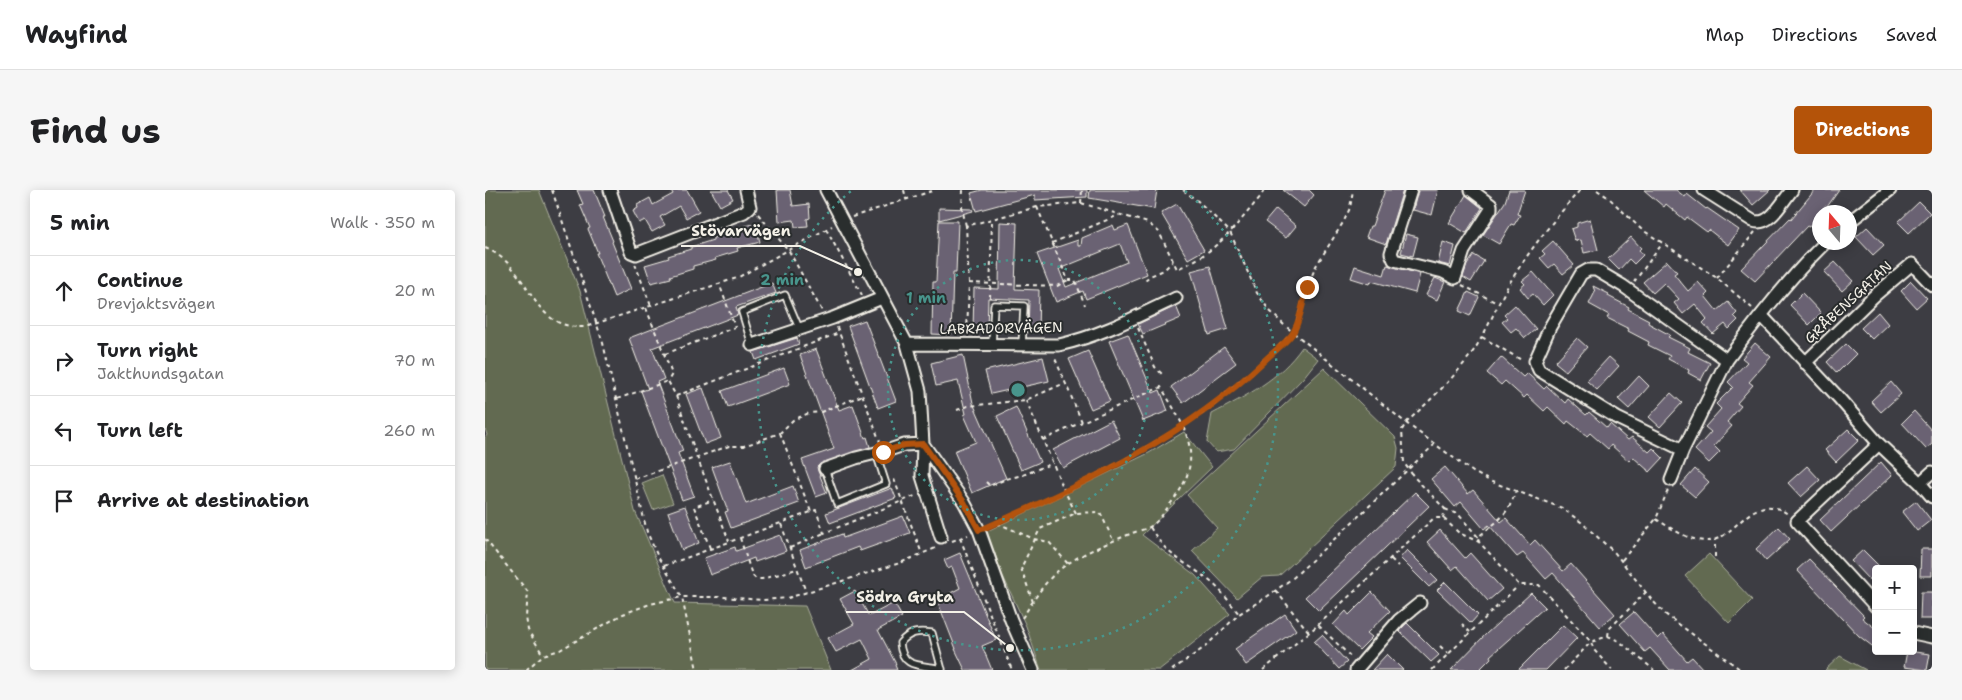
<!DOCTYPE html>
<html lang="en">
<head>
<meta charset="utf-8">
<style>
	:root { --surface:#fff; --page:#f6f6f6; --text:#202124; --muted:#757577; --line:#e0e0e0; --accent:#b45309 }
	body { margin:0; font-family:"Shantell Sans",sans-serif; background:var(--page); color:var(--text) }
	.controls { position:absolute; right:15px; bottom:15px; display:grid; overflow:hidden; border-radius:5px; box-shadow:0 2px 12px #0003 }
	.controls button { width:45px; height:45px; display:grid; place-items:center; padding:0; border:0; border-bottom:1px solid var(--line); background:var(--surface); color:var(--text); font:25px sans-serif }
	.compass { position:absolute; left:1327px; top:15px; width:45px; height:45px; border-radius:50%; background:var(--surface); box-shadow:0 2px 12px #0003; rotate:341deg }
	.stop { position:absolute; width:15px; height:15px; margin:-11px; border:4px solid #b45309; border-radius:50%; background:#fff }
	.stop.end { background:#b45309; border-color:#fff; box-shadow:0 1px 5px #0008 }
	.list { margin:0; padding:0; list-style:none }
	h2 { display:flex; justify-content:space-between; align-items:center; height:65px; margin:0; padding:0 20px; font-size:21px }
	h2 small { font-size:16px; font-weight:400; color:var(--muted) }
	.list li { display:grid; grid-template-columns:32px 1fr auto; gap:15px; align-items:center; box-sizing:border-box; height:70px; padding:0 20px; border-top:1px solid var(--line) }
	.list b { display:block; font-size:19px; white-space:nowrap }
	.list p { margin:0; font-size:16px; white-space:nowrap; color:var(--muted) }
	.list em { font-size:16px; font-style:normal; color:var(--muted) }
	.icon { flex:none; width:28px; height:28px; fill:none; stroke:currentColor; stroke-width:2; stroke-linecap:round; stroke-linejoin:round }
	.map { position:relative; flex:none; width:1447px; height:480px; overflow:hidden; border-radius:5px }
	header { display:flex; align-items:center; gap:30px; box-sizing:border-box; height:70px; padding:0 25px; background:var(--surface); border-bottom:1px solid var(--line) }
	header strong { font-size:24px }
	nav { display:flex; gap:28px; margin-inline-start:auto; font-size:18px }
	.intro { display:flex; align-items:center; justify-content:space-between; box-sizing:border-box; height:120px; padding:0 30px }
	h1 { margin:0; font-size:35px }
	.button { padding:12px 22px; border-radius:5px; background:var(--accent); color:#fff; font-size:18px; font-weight:700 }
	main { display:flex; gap:30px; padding:0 30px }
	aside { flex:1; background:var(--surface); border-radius:5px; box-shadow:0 2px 12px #0003 }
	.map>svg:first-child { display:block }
	.green { fill:#626b51; stroke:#abae9c }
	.building { fill:#6a6273; stroke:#f4f1e8; fill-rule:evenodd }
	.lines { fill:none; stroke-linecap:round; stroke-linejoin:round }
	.lane-casing { stroke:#f4f1e8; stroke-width:9 }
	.street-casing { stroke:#f4f1e8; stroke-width:15 }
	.path { stroke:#f4f1e8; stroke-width:2; stroke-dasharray:4 4; stroke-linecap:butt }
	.lane { stroke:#2a2d2e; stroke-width:5.5 }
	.street { stroke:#2a2d2e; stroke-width:11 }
	.route { stroke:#b45309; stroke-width:6 }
	.ring { fill:none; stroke:#48958c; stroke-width:2.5; stroke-dasharray:2.5 5 }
	.labels { text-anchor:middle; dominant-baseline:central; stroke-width:4; stroke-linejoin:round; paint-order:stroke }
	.street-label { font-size:14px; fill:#f4f1e8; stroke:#2a2d2e }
	.centre { fill:#48958c; stroke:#2a2d2e; stroke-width:2.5 }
	.ring-label { font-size:15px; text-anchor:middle; font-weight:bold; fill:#48958c; stroke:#2a2d2e; stroke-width:4; stroke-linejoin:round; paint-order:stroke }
	.leader { fill:none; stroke:#f4f1e8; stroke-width:2 }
	.callout-dot { fill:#f4f1e8; stroke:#2a2d2e; stroke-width:2 }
	.callout-label { font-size:15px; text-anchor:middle; font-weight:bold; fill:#f4f1e8; stroke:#2a2d2e; stroke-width:4; stroke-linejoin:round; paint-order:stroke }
</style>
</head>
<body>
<header>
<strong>Wayfind</strong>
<nav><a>Map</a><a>Directions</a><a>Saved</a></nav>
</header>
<div class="intro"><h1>Find us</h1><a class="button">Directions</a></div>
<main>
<aside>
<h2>5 min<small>Walk · 350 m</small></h2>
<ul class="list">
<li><svg class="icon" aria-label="ahead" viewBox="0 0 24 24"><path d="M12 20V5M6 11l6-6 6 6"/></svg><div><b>Continue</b><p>Drevjaktsvägen</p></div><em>20 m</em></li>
<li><svg class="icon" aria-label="right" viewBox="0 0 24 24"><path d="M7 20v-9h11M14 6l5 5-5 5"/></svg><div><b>Turn right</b><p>Jakthundsgatan</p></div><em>70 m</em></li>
<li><svg class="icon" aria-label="left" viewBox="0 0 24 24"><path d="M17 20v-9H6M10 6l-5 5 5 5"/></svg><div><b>Turn left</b></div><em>260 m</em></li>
<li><svg class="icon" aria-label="arrive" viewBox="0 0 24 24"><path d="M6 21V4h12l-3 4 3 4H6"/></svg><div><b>Arrive at destination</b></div></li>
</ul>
</aside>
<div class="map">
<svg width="1447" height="480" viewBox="0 0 1447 480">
	<rect width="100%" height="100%" fill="#3d3d43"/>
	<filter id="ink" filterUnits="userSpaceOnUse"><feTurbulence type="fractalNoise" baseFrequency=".02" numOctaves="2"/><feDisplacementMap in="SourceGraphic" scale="10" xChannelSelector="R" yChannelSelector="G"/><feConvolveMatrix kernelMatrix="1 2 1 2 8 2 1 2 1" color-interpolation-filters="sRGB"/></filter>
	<g filter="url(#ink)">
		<!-- green -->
		<path class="green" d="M0 0H54L95 101 150 321 190 413 320 416 346 480H0V248L2 245 0 239Z
			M817 157 833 169 818 188 749 259 731 262 722 252 727 224C761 206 795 189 817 157Z
			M839 178 910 247 913 258 911 277 794 386 777 387 752 408 707 361 732 338 702 305Z
			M699 242 727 277 657 345 710 385 745 424 674 480H556L541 436 517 384 502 341 664 263Z
			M177 285 188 313 168 320 157 293Z
			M1224 364 1267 410 1244 433 1200 386Z
			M1355 466 1381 480H1340Z"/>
		<!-- building -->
		<path class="building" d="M92 0H109L120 27H118L128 51 127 52 146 99 129 107 111 63H113L103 39 105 38 95 15 98 14Z
			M186 0H202L214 21 201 28 194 16 175 27 180 35 167 42 160 30 154 33 148 21 153 18 152 15 165 8 168 15 188 4Z
			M226 0H243L248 9 235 16Z
			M292 0H305L308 16 324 14 325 28 322 29 323 36 310 37 309 30 294 32Z
			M497 0H602V7L550 10V5L491 21 486 3Z
			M605 0H672L669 19 604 8Z
			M798 0H824L829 5 819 17Z
			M900 0H918L901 54 881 47 885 36H887Z
			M933 0H953L947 25 928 20Z
			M1024 0H1040L1032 24 1035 25 1029 35 1026 34 1014 54 998 45 1020 12Z
			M1159 0H1191L1200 7 1202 4 1221 19 1222 18 1254 40 1243 55 1224 40 1222 42 1202 27 1200 30 1181 14 1179 17Z
			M1255 0H1285L1268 15Z
			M1330 0H1354L1342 17 1340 16 1324 37 1322 36 1270 91 1256 79 1305 28 1306 29Z
			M981 5 997 18 981 43 964 33Z
			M1434 12 1445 23 1424 43 1413 32Z
			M692 14 719 60 703 69 676 23Z
			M454 18 487 19 488 21 454 30Z
			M791 19 811 36 801 48 780 32Z
			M1105 29 1113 60 1099 63 1096 50 1090 51 1086 39 1092 37V33Z
			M454 31H473L471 83H468L466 145 447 144 448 92H451Z
			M515 32 532 33 530 99 554 100 553 142 543 141 544 110 503 108 502 141H488L489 98 514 99Z
			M270 33 275 52 252 58 253 61 230 68 231 70 208 76V79L185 86 186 88 166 93 160 75 184 68 183 66 206 59V57L228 50V48L251 42 250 39Z
			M628 35 630 40 643 35 662 84 601 109 598 101 571 112 552 64 593 50V56H596L597 48ZM635 54 642 72 581 97 574 79Z
			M1382 37 1399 55 1388 65 1371 47Z
			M921 44 933 47 928 66 916 63Z
			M1146 47 1156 58 1154 60 1158 65 1149 74 1144 69 1134 80 1123 69Z
			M1068 51 1089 75 1078 84 1069 74 1064 78 1055 68 1060 64 1057 61Z
			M958 52 970 56 965 76 953 73Z
			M989 65 999 71 986 92 978 87 982 75Z
			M1182 71 1192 82 1189 84 1203 101 1213 92 1223 103 1220 106 1232 121 1243 112 1252 123 1249 126 1253 130 1244 139 1240 134 1228 144 1218 133 1222 129 1210 114 1198 124 1189 113 1194 109 1179 93 1168 103 1158 92Z
			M1350 72 1368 91 1357 101 1339 82Z
			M902 75 935 84 930 103 886 91 885 94 866 88 870 76 899 85Z
			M725 76 743 139 724 145 706 81Z
			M1048 82 1068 105 1058 115 1048 104 1043 108 1035 98 1040 94 1037 91Z
			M950 88 960 92 952 110 941 105Z
			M1426 91 1442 108 1431 118 1416 101Z
			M287 93 291 103 251 117 253 125 167 158 179 189 172 192 198 261 193 263 209 306 197 310 156 201 163 199 144 148Z
			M1108 96 1124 104 1123 106 1144 117 1143 119 1164 130 1163 133 1185 145 1183 147 1205 158 1203 162 1225 173 1216 190 1203 183 1204 180 1183 169 1185 166 1163 155 1164 152 1143 141 1144 139 1122 128 1124 125 1104 114 1110 102Z
			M983 102 994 107 985 126 974 121Z
			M1317 103 1336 123 1324 135 1305 115Z
			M1030 115 1051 139 1040 148 1031 138 1026 142 1017 132 1022 128 1019 125Z
			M691 116 696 128 658 144 653 134Z
			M1393 122 1403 134 1387 149 1376 138Z
			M380 130 411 211 393 218 363 136Z
			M643 144 668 203 675 200 683 221 658 231 624 151Z
			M312 148 314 154 271 170 268 162Z
			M1092 148 1102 157 1081 181 1070 172Z
			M1270 153 1286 167 1264 192 1268 195 1252 213 1256 216 1242 232 1247 236 1229 256 1235 262 1224 273 1210 260 1226 242 1220 237 1236 219 1231 214 1248 197 1243 192 1262 172 1257 168Z
			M1361 154 1371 164 1352 183 1342 172Z
			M739 157 751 173 698 213 686 197Z
			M331 159 354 220 368 215 380 248 382 247 385 257 335 274 332 277 333 281 342 303 331 307 317 270 349 259 315 165Z
			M603 161 625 211 606 219 584 169Z
			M478 165 488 213 521 288 487 303 469 261 491 252 479 225 481 224 473 191 451 196 446 173Z
			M558 167 564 191 506 204 500 181Z
			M1016 167 1038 187 1042 183 1059 199 1062 196 1080 213 1083 209 1101 225 1104 222 1122 238 1125 234 1143 250 1147 247 1164 262 1168 258 1178 268 1165 282 1148 267 1144 271 1126 255 1123 259 1105 243 1102 246 1083 231 1081 234 1063 217 1059 221 1042 205 1039 208 1020 191 1016 195 1002 183Z
			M1124 167 1134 176 1112 200 1102 191Z
			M299 178 305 194 243 217 237 201Z
			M1154 186 1164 196 1144 219 1133 209Z
			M1406 192 1416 204 1396 222 1386 211Z
			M218 198 236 248 220 254 201 204Z
			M1186 203 1197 213 1175 237 1164 227Z
			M531 217 555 272 536 280 512 226Z
			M1429 221 1447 241V254L1441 259 1417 233Z
			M626 230 635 248 578 278 568 260Z
			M1363 239 1374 250 1351 272 1340 260Z
			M245 271 261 314 308 296 314 313 246 338 240 322 243 321 227 277Z
			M1396 272 1407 285 1346 342 1335 330Z
			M1322 276 1335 290 1316 307 1303 293Z
			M960 277 983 304 988 300 1016 332 1021 328 1045 355 1050 350 1078 381 1086 374 1130 424 1115 437 1068 383 1061 389 1038 363 1032 367 1004 335 999 339 976 312 970 317 946 289Z
			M1210 279 1224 292 1210 307 1196 295Z
			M407 298 411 308 345 333 341 323Z
			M930 302 944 316 834 421 820 407Z
			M1431 311 1446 330 1432 341 1417 322Z
			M200 316 214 353 197 360 183 322Z
			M418 326 425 343 375 361 373 357 321 377 315 360 357 344 358 348Z
			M1294 337 1305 349 1281 371 1271 359Z
			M955 340 980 368 985 363 1017 399 1003 411 972 376 967 380 942 352Z
			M295 345 301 361 270 372 269 368 225 385 219 368 250 357 251 361Z
			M1436 359H1447V386H1435Z
			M922 360 952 390 944 397 915 368Z
			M1378 360 1397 379H1391V386L1385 391 1366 371Z
			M475 363 511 450 497 456 507 480H480L470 459H471L452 410 475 398 467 377 463 379 459 370Z
			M1324 369 1379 426 1377 428 1391 439V459L1374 446 1312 380Z
			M960 392 993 425 986 433 952 400Z
			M370 401 384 426 409 413 417 427 393 440 411 474 410 475 412 480H367L387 469 377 449 351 462 343 448 369 434 355 409Z
			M887 402 905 421 882 443 887 447 874 460 848 435 861 421 864 425Z
			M1436 402H1447V429H1435Z
			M1046 403 1060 417 1005 466 1006 468 994 480H966L1001 444Z
			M1149 422 1173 449 1178 444 1202 471 1207 467 1219 480H1185L1165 458 1160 462 1135 434Z
			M800 424 811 440 761 475 750 459Z
			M922 433 954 465 946 472 914 441Z
			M1078 435 1092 448 1061 480H1033Z
			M837 445 862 472 854 479 829 452Z
			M1422 461 1445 464 1442 480 1419 477Z
			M902 464 918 480H887Z"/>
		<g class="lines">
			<!-- lane casing -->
			<g class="lane-casing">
				<path id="lane" d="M267 155 257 122 300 105 314 138
					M507 155 509 115 539 116 537 155
					M340 279 352 314 401 294 391 263
					M457 479C437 474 417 480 415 453 424 442 433 441 447 443L457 480"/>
			</g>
			<!-- street casing -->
			<g class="street-casing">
				<path id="street" d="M125 0 146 62 151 64 259 22 265 17 261 0
					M341 0 422 154 435 201 438 254 479 312 494 340 526 430 548 480
					M926 0 906 63 909 70 958 82 970 88 979 61 1006 19V15L986 0
					M1219 0 1268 31C1285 37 1297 12 1307 0
					M1364 32 1405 0
					M1277 126 1353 207 1394 254 1435 293 1447 307
					M422 154 574 155C615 146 653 126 691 108
					M267 155 348 128 397 108
					M1242 170 1198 260 1132 228 1054 180 1050 171 1065 137 1096 84 1103 80H1111L1138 96 1242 170C1272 129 1304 88 1341 52
					M1320 173 1389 106 1427 74 1447 95
					M340 279 371 268 391 263 398 262 419 255 438 254 437 286 456 347
					M1186 290 1198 260
					M1435 293 1447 282
					M1391 417 1312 331 1394 254
					M1428 443 1447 447
					M871 480 914 430 935 413"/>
			</g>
			<!-- path -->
			<path class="path" d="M67 0 118 153 162 342 173 367 197 407 212 480
				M419 0 421 9
				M478 0 477 18 481 36
				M698 0 714 12 745 42 772 103 784 120 799 135 921 233 988 282 1007 292 1077 318 1096 332 1130 363 1166 409 1180 424 1256 480
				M1112 0 1124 8 1156 39 1232 88 1267 118
				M596 13 597 0
				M273 24 304 61 337 121
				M367 27 450 0
				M341 39 377 105
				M567 53 634 25
				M0 58C48 77 43 140 100 137L252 88 347 36
				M150 74 166 116
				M1232 88 1270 42
				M583 90H590L600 115
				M660 90 665 86 679 80 688 71
				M1149 92 1177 54
				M484 93 572 96 583 90 552 17
				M977 95 1012 113
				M505 108 507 28
				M161 118 187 184 183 191 191 206 212 267 244 351
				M352 137 395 252
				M653 138 670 177 679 186
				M482 142 484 93 481 36 552 17 596 13 663 33 674 42 692 79C731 63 750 37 776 6L779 0
				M997 147 1038 171
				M180 164 250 137 235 96
				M191 206 354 143
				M132 209 183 191
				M541 210 558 250
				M472 220 483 216 541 210 580 193
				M295 243 326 322
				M150 289 244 256H259L295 243 308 230 324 223 336 222 378 205
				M409 289 437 364
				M501 292 505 296 521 289 538 285 568 273
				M960 319 974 325 993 347
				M591 323 580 302 558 250 597 232
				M958 328 960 319 929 287 919 273 917 240 921 233C943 212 966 191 984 167 1001 145 1010 118 1024 94 1044 60 1069 30 1095 0
				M1171 329C1186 338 1202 350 1220 351 1251 353 1266 296 1304 325
				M512 333 549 349 564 352 583 374
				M296 334 321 402
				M504 336 580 302 656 261 699 235 726 216 769 180 809 142 822 97 831 76 859 31 865 18 868 0
				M665 337C684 370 700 370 726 392 737 401 745 413 754 424
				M255 348 267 385 271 389H277L312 379
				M475 348 527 480
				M0 349 43 402 41 427 43 440 58 465
				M467 351 483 345
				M994 352 993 347C1011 332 1024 325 1030 302
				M225 358 209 317 228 310
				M305 358 339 343
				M1230 367V350
				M906 369 913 376
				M1137 370 1171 329 1183 300
				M179 376 331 320 339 343 432 305
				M791 401 824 442
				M548 412 536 378 555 339 591 323 615 322 628 350
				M537 428C548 412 558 393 574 380 594 364 621 354 645 344 651 341 660 340 666 336 674 331 680 321 686 313 722 268 701 239 676 197L597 232 569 166
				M977 434 985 442
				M833 435 949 328H958L974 343 994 352 1034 395H1054L1106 452 1123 446 1134 451 1169 480
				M1123 446 1124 439 1161 402
				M955 456 963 464
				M41 480 58 465 75 460 138 424 165 414 197 407H238L278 410 303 408 415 373 453 357
				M687 480 720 457 754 424 783 406 809 387 949 255
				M778 480 833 435 867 468
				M947 480 1033 396
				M1079 480 1106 452 1109 460 1127 480"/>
			<!-- lane -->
			<use href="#lane" class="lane"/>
			<!-- street -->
			<use href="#street" class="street"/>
		</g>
	</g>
	<g class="lines" filter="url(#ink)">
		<!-- route -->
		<path class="route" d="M398 262 419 255 438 254 479 312 494 340 500 338C599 294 701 247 780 170 787 163 805 150 809 141 816 128 818 111 822 97"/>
	</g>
	<!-- distance rings -->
	<g class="ring">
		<circle cx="533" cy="200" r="130"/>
		<path d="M700 1A260 260 0 1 1 366 1"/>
	</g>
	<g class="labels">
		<!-- street labels -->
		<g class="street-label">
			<text transform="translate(1363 112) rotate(-43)">GRÅBENSGATAN</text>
			<text transform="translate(516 138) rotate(-1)">LABRADORVÄGEN</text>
		</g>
	</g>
	<circle cx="533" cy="200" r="8" class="centre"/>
	<g class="ring-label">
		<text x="297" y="95">2 min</text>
		<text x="441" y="113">1 min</text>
	</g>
	<!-- callouts -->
	<path class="leader" d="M373 82L315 56H196M525 458L479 422H361"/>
	<g class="callout-dot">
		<circle cx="373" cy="82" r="5"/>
		<circle cx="525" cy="458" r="5"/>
	</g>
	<g class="callout-label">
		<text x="256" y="46">Stövarvägen</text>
		<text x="420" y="412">Södra Gryta</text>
	</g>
</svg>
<div class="controls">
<button>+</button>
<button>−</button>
</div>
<svg class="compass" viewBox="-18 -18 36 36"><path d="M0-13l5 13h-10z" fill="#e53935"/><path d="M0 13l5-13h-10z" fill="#757577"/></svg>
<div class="stop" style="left:398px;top:262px"></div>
<div class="stop end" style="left:822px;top:97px"></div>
</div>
</main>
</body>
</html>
